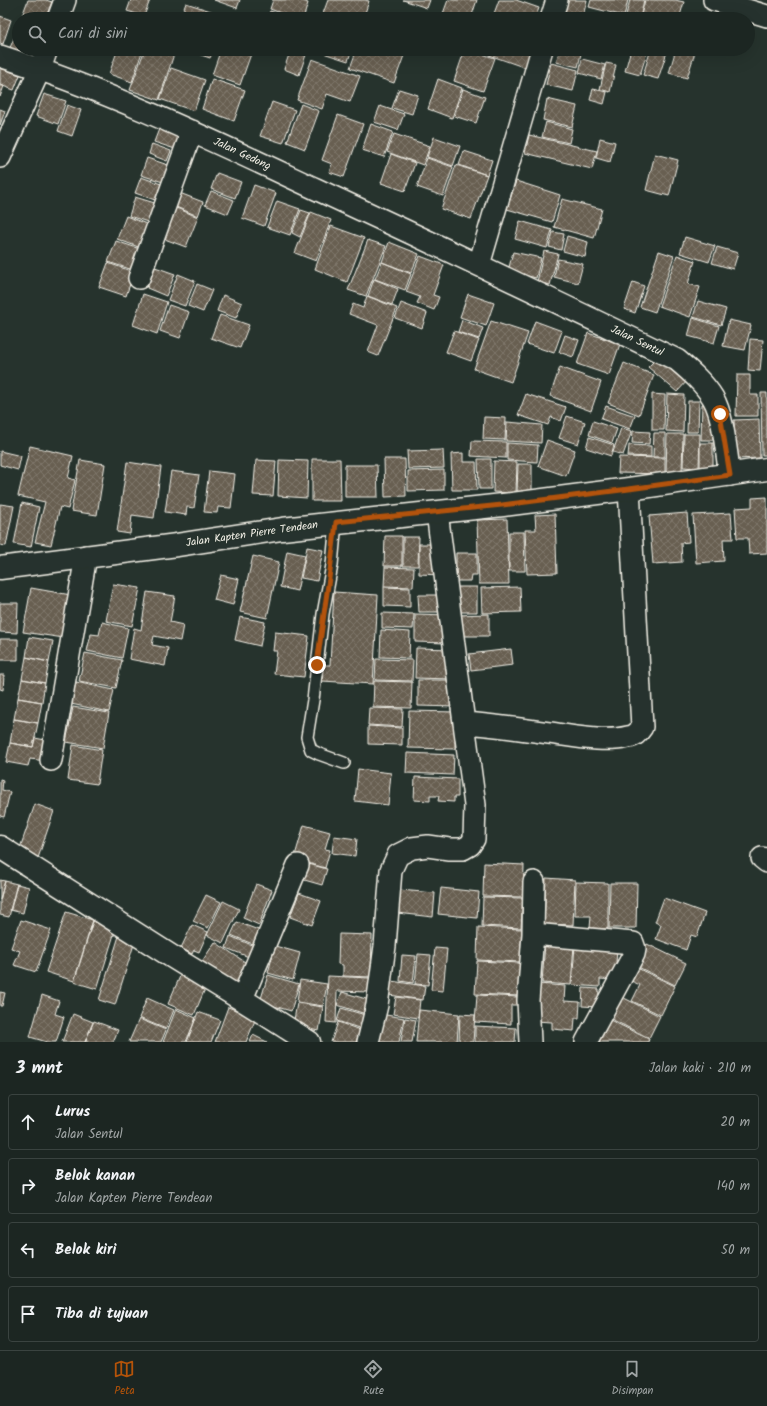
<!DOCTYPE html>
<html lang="id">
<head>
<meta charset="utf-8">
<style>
	:root { --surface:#1c2622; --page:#252e2a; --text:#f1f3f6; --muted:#a0a5a5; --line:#3a4340; --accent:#b45309 }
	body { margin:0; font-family:Kalam,sans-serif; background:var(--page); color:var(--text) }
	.stop { position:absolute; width:12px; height:12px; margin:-9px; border:3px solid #b45309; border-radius:50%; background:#fff }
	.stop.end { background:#b45309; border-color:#fff; box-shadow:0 1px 4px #0008 }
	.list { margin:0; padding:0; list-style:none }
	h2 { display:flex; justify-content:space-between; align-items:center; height:52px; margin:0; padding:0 16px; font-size:17px }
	h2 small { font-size:13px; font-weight:400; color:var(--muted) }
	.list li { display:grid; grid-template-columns:26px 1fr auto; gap:12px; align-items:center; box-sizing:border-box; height:56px; margin:0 8px 8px; padding:0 8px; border:1px solid var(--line); border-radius:4px }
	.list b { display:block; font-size:15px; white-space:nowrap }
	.list p { margin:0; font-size:13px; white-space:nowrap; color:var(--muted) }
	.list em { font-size:13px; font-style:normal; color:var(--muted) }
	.icon { flex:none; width:22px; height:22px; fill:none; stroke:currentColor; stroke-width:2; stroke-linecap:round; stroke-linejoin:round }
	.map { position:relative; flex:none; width:767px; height:1042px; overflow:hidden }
	.search { position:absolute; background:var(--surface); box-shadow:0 4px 16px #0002; left:12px; right:12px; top:12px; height:44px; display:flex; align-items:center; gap:10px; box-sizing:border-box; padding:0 14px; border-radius:22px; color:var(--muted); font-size:15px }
	.sheet { height:308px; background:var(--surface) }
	nav { display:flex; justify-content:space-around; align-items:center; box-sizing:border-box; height:56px; border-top:1px solid var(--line); background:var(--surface); font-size:11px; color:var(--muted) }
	nav a { display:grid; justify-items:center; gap:2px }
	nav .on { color:var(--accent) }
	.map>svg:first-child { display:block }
	.building { fill:url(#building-cross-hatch); stroke:#f4f1e8 }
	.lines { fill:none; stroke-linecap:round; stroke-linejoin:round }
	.lane-casing { stroke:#f4f1e8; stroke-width:14 }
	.street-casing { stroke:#f4f1e8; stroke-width:24 }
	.secondary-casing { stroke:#f4f1e8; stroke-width:25 }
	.lane { stroke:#26332d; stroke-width:11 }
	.street { stroke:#26332d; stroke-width:21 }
	.secondary { stroke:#26332d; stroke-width:22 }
	.route { stroke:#b45309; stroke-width:5 }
	.labels { text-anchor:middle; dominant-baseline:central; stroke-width:3; stroke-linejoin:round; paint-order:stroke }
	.street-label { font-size:11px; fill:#f4f1e8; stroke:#26332d }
</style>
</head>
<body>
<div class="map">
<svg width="767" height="1042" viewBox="0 0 767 1042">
	<defs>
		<pattern id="building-cross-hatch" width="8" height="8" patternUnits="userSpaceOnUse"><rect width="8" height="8" fill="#685f51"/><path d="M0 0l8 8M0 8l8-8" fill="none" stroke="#7e766a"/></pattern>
	</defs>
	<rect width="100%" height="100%" fill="#26332d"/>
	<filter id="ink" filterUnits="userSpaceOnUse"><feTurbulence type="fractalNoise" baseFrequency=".025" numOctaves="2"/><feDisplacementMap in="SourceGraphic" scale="8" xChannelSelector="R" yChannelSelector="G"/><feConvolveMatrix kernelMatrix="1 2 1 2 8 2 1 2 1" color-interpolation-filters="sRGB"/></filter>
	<g filter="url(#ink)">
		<!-- building -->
		<path class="building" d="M28 0H46L52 2 45 19H31L22 16Z
			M131 0H150L144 16 127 11Z
			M214 0H240L237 8Z
			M273 0H300L308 3 303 19H298L270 9Z
			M328 0H365L369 1 363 19H321Z
			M403 0H430L427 8Z
			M448 0H477L471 18 459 14 457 19H441Z
			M499 0H516L539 8 535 19H492Z
			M568 0H587L583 16 565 12Z
			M591 0H628L624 16 589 7Z
			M630 0H644L640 18 626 15Z
			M645 0H675L684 2 679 19H659L641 15Z
			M186 3 223 15 222 19H180Z
			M270 11 294 19H267Z
			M474 14 490 19H472Z
			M0 16 11 20 3 44 0 43Z
			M22 16 31 19H21Z
			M614 16 626 19H613Z
			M19 25V37L15 36Z
			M15 36 19 37V49H34L30 58 9 50Z
			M118 49H143L132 82 109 74Z
			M145 49H169L175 51 159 100 130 90Z
			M183 49H214L210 58Z
			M221 49H246L252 51 240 85 212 75Z
			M291 49H308L299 75 284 69Z
			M317 49H352L348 61 317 51Z
			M357 49 406 50 394 83 350 68Z
			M465 49 495 58 483 91 454 81Z
			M491 49H536L529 69 489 55Z
			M560 49H582L578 67 556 62Z
			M631 49H648L640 75 625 71Z
			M651 49H668L658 79 643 75Z
			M676 49H696L687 78 669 73Z
			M312 59 360 76 350 102 327 94 322 109 297 100Z
			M582 59 605 65 601 79 579 73Z
			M551 63 578 70 573 91 546 85Z
			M606 63 616 65 610 92 600 89Z
			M0 68 20 75 14 90 0 85Z
			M171 68 205 80 194 111 160 99Z
			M212 79 245 90 234 121 202 109Z
			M438 79 462 88 452 118 428 109Z
			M0 85 4 86 0 97Z
			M399 89 418 95 412 114 392 108Z
			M463 89 485 97 476 123 454 116Z
			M593 89 607 92 604 104 590 100Z
			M44 94 66 101 58 124 36 116Z
			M547 99 577 106 572 127 543 120Z
			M272 102 295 110 283 143 260 136Z
			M301 104 319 111 305 149 287 142Z
			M67 105 81 110 72 136 58 131Z
			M380 106 404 114 398 130 374 122Z
			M0 109 5 111 0 125Z
			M338 115 363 124 344 177 329 172 332 164 322 160Z
			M546 122 572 129 569 143 542 137Z
			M371 124 393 132 384 157 362 150Z
			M159 129 183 137 178 150 154 142Z
			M394 134 430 146 423 165 387 152Z
			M529 135 597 151 592 169 525 153Z
			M434 137 460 146 453 166 427 157Z
			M600 138 615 142 610 162 596 158Z
			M152 144 171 151 167 161 149 154Z
			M464 151 492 160 487 175 459 165Z
			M391 154 415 163 405 191 381 183Z
			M655 154 678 160 669 196 646 190Z
			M147 158 168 165 163 182 141 175Z
			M427 158 453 167 443 196 417 187Z
			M456 165 487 175 471 219 441 209Z
			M217 173 241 182 235 198 211 189Z
			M141 177 161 184 155 200 135 193Z
			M516 181 560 195 552 222 507 209Z
			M254 185 276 193 264 226 242 218Z
			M211 191 234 200 228 214 205 205Z
			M177 192 203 202 198 216 171 205Z
			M135 197 158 204 151 223 129 216Z
			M562 199 602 209 594 238 554 227Z
			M277 201 300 209 290 235 267 227Z
			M174 207 198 217 186 247 162 238Z
			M301 210 310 213 300 237 292 233Z
			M311 212 331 220 316 261 295 253Z
			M126 216 149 225 141 248 117 239Z
			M520 221 552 230 547 248 515 239Z
			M331 226 364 238 347 282 315 269Z
			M553 232 564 234 561 250 549 247Z
			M567 236 588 242 585 257 563 251Z
			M685 237 715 246 709 262 680 253Z
			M368 240 386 246 366 296 348 290Z
			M116 241 143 250 136 271 108 262Z
			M389 242 419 254 411 273 382 262Z
			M717 247 738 253 733 269 712 263Z
			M544 251 558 254 550 285 537 282Z
			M659 251 674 256 655 312 640 307Z
			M513 252 541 258 536 278 508 271Z
			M677 255 695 261 688 284 700 287 690 317 659 306Z
			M420 256 444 265 433 295 439 297 434 310 417 303 420 297 406 292Z
			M558 259 583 264 578 283 554 277Z
			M382 262 411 274 405 290 375 279Z
			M108 263 134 272 126 296 99 287Z
			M155 267 175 274 166 296 147 288Z
			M178 274 195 281 185 306 168 300Z
			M374 279 398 289 392 305 368 296Z
			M633 282 644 286 635 313 624 309Z
			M197 284 212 290 203 312 188 306Z
			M143 294 167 302 157 334 133 325Z
			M468 294 494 303 486 326 460 317Z
			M223 295 242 303 236 318 217 311Z
			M367 296 397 308 378 356 368 352 378 325 349 314 353 304 363 308Z
			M698 301 726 309 721 325 693 317Z
			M401 303 427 313 422 328 395 318Z
			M169 305 189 312 180 338 160 331Z
			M220 315 249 325 240 348 211 338Z
			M693 318 719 326 714 343 688 336Z
			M462 320 483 328 479 339 458 332Z
			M729 320 751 325 745 350 723 346Z
			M491 321 528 333 511 382 474 369Z
			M535 321 562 331 554 353 527 344Z
			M454 331 479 340 471 361 446 352Z
			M588 333 620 344 609 375 577 364Z
			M565 335 579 340 573 357 559 352Z
			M750 339 763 340 760 371 748 370Z
			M660 355 688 380 677 392 648 367Z
			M624 363 654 375 639 415 608 403Z
			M560 367 601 382 591 411 550 396Z
			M737 375H750V395H758V416H736Z
			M761 393H767V455H762Z
			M526 394 566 407 561 421 551 417 548 425 518 415Z
			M652 394 665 395 664 430H652Z
			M667 394 684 395 683 432 666 431Z
			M688 401H699L698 432H687Z
			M702 404H714L713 440H701Z
			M606 406 635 416 630 429 601 419Z
			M567 416 585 422 578 444 559 438Z
			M484 417 506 418 505 440 483 439Z
			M759 419 760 458 735 459 734 420Z
			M593 421 617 429 612 443 589 435Z
			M507 422 542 425 541 443 506 441Z
			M621 428 632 431 623 455 613 452Z
			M633 431 650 432 649 444 632 443Z
			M654 433H665V457H653Z
			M667 434H683L682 473 666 472Z
			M684 434H700L699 468 683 467Z
			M589 437 614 445 611 456 586 448Z
			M547 440 575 450 566 476 538 466Z
			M472 441 506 442V458L471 456Z
			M507 443 538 445 537 462 507 460Z
			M700 443H713V467H700Z
			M629 445 651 446V457L628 456Z
			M30 446 73 456 68 478 75 480 68 509 60 507 51 545 35 542 45 502 18 496Z
			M443 450 444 468 408 469 407 451Z
			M0 451 21 456 18 470 0 465Z
			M463 453V462H476L477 490H452L451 454Z
			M619 457 665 458V474L618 473Z
			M312 459H340L341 501H312Z
			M384 459H405L406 496 385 497Z
			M478 459H491V489H479Z
			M80 460 105 464 97 515 71 511Z
			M256 460 276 461 273 496 253 495Z
			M279 460 308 461 307 498 278 496Z
			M494 461 517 462 516 493 493 492Z
			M127 462 161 467 154 518 132 515 130 534 117 532Z
			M518 464H532V493H517Z
			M345 465H377L378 497H345Z
			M444 470V490L408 491V471Z
			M171 471 199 475 194 508 187 507 186 515 165 512Z
			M209 471 235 474 231 508 218 507 217 513 204 512Z
			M767 497V553L749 554 748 538H737L735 508 752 507V498Z
			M22 503 39 507 31 547 14 544Z
			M0 504 14 506 6 546 0 545Z
			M687 513 689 542 681 543 682 562 653 564 649 516Z
			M731 513 733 539H723L724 561 696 563 693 515Z
			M555 514 557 573 527 574 525 530H536L535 515Z
			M507 519 509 584H479L477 520Z
			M509 532H524L525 571H509Z
			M385 536H402V566H384Z
			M403 537H419L418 566H403Z
			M419 544H440V575L419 574Z
			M307 547 323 550 317 581 301 578Z
			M287 551 305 555 297 591 280 587Z
			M456 553H477V575H471L470 581H456Z
			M253 556 279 562 267 618 240 612Z
			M385 567 414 568 413 587 384 586Z
			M221 575 239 579 233 605 214 600Z
			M113 584 140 588 132 626 106 621Z
			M384 587 410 588V607L384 606Z
			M456 587H477V612H456Z
			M520 587 521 612 482 613 481 588Z
			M31 588 71 595 64 638 23 632Z
			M147 592 175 596 170 622 183 625 180 641 154 636 152 645 168 648 165 666 129 659 134 628 141 630Z
			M334 592 378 595 373 684 322 681 323 665H330Z
			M418 595H443V612H419Z
			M0 603H18L17 633 0 632Z
			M382 613 414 614 413 629 382 628Z
			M415 614 448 615 447 643 415 642Z
			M489 614V636H458L457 615Z
			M240 617 265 622 260 646 235 640Z
			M102 622 128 628 122 658 87 651 91 634 99 635Z
			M381 630 410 632 409 658 380 657Z
			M275 632 309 636 304 677 274 674 277 651H273Z
			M29 637 53 641 49 662 26 657Z
			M0 639H18V660H0Z
			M416 648 453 649 452 679 415 678Z
			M511 649 513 665 471 670 469 654Z
			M85 653 122 660 116 688 79 681Z
			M26 657 49 662 45 683 22 679Z
			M376 659 413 660 412 681 375 680Z
			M0 675H4L3 690 0 689Z
			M22 679 45 683 42 702 18 698Z
			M418 680H457L456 707 418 706Z
			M374 681 412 682 411 708 373 707Z
			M76 682 114 690 109 712 71 704Z
			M18 698 42 702 38 723 14 719Z
			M73 707 109 713 103 748 66 742Z
			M369 708 403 709 402 727 368 725Z
			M409 711 456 712 455 749 408 748Z
			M14 719 38 723 33 747 10 743Z
			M368 726 402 728V745L368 744Z
			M35 738 50 741 46 761 30 759 28 766 6 762 10 743 33 747Z
			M73 745 102 750 97 784 68 780Z
			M407 753 454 755 453 775 406 773Z
			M358 769 391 773 388 805 355 801Z
			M415 777 458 779V797H454V802L438 801 439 796H430V801L414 800Z
			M0 779 3 780 2 790 10 792 4 817 0 816Z
			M35 804 54 811 36 864 17 857Z
			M304 825 330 832 325 849 330 850 325 868 294 859Z
			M334 836 357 839 355 856 332 853Z
			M305 863 327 869 322 885 301 879Z
			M484 863 524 865 523 897 483 896Z
			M546 878 575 880 573 925 544 924Z
			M0 880 5 881 0 900Z
			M5 881 17 884 9 917 0 915V900Z
			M576 882 608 883V929L590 928 591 916H575Z
			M610 883H637L636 928H609Z
			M17 884 29 887 23 913 10 910Z
			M256 884 272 890 259 925 243 918Z
			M441 888 479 892 477 918 438 914Z
			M399 890 435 893 433 917 397 913Z
			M299 893 321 901 312 925 290 917Z
			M206 895 221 902 208 928 193 921Z
			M483 897 523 898 521 928 482 926Z
			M664 898 705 913 697 937 691 935 686 950 656 939 661 925 655 922Z
			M223 901 239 909 223 943 207 935Z
			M66 912 93 920 74 981 46 972Z
			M21 920 51 930 36 972 14 965 20 951 11 948Z
			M93 921 116 928 97 989 74 982Z
			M237 922 261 931 255 945 231 935Z
			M192 925 208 932 199 952 194 950 192 954 181 948Z
			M478 927 522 929 520 962 477 960Z
			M339 934 372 935 371 977 343 976V965L338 964Z
			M119 936 135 941 115 1005 99 1000Z
			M230 936 259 948 254 959 226 948Z
			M215 942 257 970 243 990 201 963Z
			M545 943 574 945 571 985 542 983Z
			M647 944 686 963 675 985 636 966Z
			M575 945 617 948 615 980 600 979V987L572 985Z
			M275 946 300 953 293 980 268 973Z
			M435 948 447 949 443 991 431 990Z
			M418 954 431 955 428 985 415 984Z
			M402 955 416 956 413 983 400 981Z
			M477 961 520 963 519 996 475 994Z
			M635 967 675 986 661 1015 632 1001 640 985 629 980Z
			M181 974 207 984 194 1015 168 1004Z
			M268 975 299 984 291 1011 260 1002Z
			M328 976 370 978 369 992 337 991 336 1023 326 1022Z
			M300 980 327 984 323 1006 297 1002Z
			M384 980 425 986 423 1000 382 994Z
			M538 984 565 986 564 1001 580 1002 579 1018H575L574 1031 552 1029V1022L535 1021Z
			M583 988 599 989 598 1007 582 1006Z
			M0 992 5 993 2 1006H0Z
			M342 992 373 1001 369 1015 337 1005Z
			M42 995 59 1001 55 1014 64 1017 56 1042H47L30 1037Z
			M477 995 519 997V1005H511V1024L475 1022Z
			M396 997 420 1000 418 1018 393 1014Z
			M622 997 660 1016 649 1038 611 1019Z
			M147 998 174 1010 166 1029 139 1018Z
			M297 1003 323 1007 319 1031 293 1026Z
			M228 1007 256 1018 246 1042H215Z
			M341 1008 369 1016 365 1030 337 1021Z
			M176 1009 196 1018 186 1042H163Z
			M419 1010 459 1014 457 1042H416Z
			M198 1012 220 1020 211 1042H187Z
			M73 1014 93 1022 85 1042H62Z
			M380 1014 404 1018 399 1042H374Z
			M460 1014 475 1015 473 1042H459Z
			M405 1018 416 1020 412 1042H401Z
			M139 1019 166 1030 161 1042H129Z
			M610 1020 649 1039 648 1042H599Z
			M94 1021 118 1030 113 1042H85Z
			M338 1022 360 1030 356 1042H331Z
			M475 1026 516 1028 515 1042H475Z
			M253 1035 267 1042H250Z"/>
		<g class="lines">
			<!-- lane casing -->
			<g class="lane-casing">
				<path id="lane" d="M336 522 332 565 323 614 313 700 307 737 311 750 319 754 344 763"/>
			</g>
			<!-- street casing -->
			<g class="street-casing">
				<path id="street" d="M714 0 767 16
					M58 19 65 0
					M551 19 557 0
					M0 56C109 91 213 141 316 189 437 245 557 302 677 360 690 371 704 383 713 398 724 417 726 453 730 475
					M0 157 40 69 47 49
					M479 265 542 49
					M139 278 192 131
					M437 512 464 723
					M51 760 86 556
					M762 858 767 862
					M533 934 633 943 635 949 634 954 586 1042
					M242 999 298 865
					M368 1042 377 1005 385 946 391 870 398 855 412 848 428 846 449 849H463L470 845 474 839 475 805 464 723C493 725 521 729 549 733 573 736 604 743 628 737 635 736 638 733 642 727L629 489
					M530 1042 528 1000 533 934 534 882"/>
			</g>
			<!-- secondary casing -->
			<g class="secondary-casing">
				<path id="secondary" d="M0 568 177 545 282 529 503 505 629 489 767 469
					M0 847 171 956 246 1002 309 1042"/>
			</g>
			<!-- lane -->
			<use href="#lane" class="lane"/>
			<!-- street -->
			<use href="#street" class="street"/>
			<!-- secondary -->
			<use href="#secondary" class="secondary"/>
		</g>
	</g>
	<g class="lines" filter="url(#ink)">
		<!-- route -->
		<path class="route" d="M317 665C323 617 331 570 336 522L502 505 629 489 730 475 720 414"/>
	</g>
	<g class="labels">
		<!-- street labels -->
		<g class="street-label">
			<text transform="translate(242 154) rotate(25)">Jalan Gedong</text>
			<text transform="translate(637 341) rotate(26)">Jalan Sentul</text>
			<text transform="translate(252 534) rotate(-8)">Jalan Kapten Pierre Tendean</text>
		</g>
	</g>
</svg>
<div class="stop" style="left:720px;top:414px"></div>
<div class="stop end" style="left:317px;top:665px"></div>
<div class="search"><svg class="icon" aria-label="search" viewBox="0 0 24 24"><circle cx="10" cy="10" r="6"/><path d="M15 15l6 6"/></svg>Cari di sini</div>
</div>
<section class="sheet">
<h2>3 mnt<small>Jalan kaki · 210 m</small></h2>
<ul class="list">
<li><svg class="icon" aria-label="ahead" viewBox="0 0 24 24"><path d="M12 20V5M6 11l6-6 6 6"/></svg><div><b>Lurus</b><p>Jalan Sentul</p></div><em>20 m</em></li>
<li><svg class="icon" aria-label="right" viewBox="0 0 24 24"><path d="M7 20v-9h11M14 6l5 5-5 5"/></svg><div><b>Belok kanan</b><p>Jalan Kapten Pierre Tendean</p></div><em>140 m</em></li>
<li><svg class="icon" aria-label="left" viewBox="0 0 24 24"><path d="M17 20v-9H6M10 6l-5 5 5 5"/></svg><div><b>Belok kiri</b></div><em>50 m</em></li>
<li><svg class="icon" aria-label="arrive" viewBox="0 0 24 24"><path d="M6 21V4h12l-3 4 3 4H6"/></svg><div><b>Tiba di tujuan</b></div></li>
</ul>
</section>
<nav>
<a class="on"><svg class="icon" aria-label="map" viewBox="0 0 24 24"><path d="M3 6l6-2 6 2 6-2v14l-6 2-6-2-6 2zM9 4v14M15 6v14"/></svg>Peta</a>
<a><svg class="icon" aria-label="directions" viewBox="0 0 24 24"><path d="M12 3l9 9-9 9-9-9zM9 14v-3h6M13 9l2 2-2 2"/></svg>Rute</a>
<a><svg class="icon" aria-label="saved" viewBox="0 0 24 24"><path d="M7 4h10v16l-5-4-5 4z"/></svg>Disimpan</a>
</nav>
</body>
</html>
